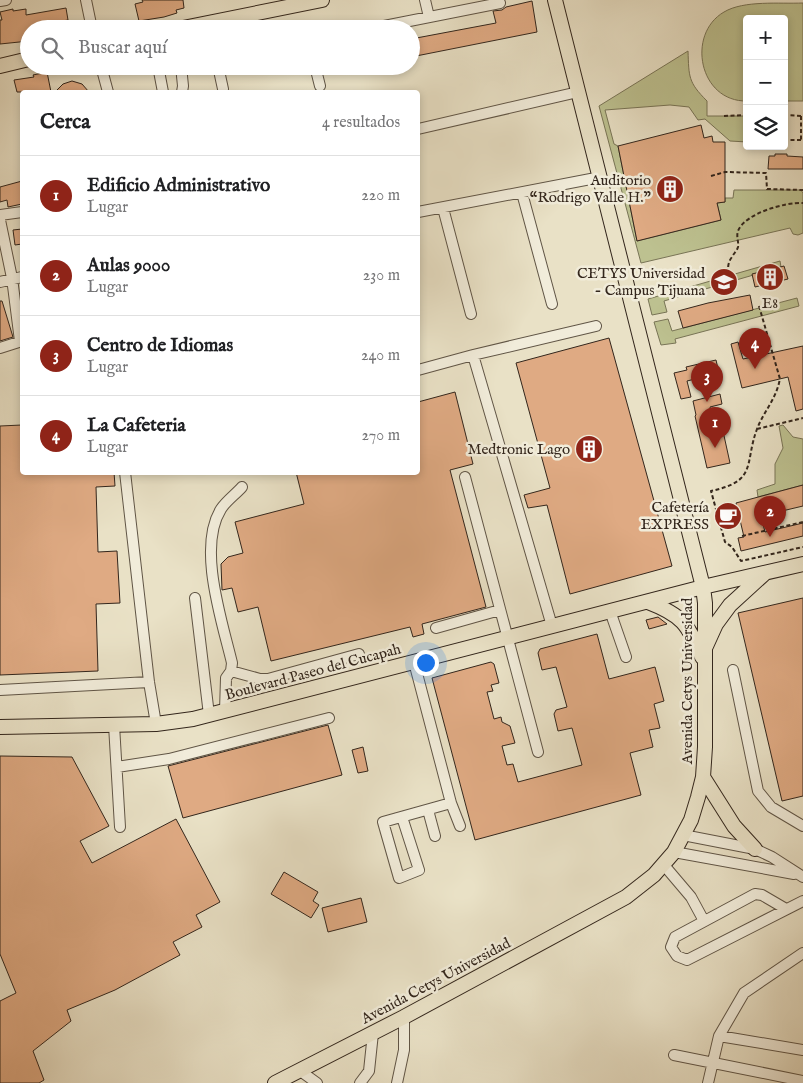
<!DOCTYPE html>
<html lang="es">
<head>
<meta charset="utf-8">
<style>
	:root { --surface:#fff; --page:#f6f6f6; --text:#202124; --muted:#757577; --line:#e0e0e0; --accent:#8f2418 }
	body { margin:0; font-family:"IM FELL English",serif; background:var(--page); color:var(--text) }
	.controls { position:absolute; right:15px; top:15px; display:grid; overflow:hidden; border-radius:5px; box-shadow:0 2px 8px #0003 }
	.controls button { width:45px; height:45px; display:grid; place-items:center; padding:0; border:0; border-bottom:1px solid var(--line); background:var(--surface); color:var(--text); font:25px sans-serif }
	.you { position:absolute; left:425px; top:662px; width:18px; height:18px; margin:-12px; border:4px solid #fff; border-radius:50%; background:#1a73e8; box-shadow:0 0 0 8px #1a73e833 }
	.badge { display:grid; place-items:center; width:32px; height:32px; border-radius:50%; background:var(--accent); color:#fff; font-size:16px; font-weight:700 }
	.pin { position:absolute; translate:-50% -41px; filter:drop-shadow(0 1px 2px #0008) }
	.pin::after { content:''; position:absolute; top:26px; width:18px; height:15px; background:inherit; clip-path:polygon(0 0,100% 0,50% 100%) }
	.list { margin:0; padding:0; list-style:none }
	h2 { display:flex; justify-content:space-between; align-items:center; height:65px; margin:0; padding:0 20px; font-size:21px }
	h2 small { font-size:16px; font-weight:400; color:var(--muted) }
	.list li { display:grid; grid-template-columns:32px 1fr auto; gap:15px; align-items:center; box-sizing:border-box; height:80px; padding:0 20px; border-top:1px solid var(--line) }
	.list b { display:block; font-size:19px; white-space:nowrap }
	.list p { margin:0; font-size:16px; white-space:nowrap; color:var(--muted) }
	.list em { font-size:16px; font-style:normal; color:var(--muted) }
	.icon { flex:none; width:28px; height:28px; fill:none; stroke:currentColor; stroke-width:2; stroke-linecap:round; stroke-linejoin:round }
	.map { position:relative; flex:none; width:803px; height:1083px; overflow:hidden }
	.search { position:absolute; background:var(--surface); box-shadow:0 2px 8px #0003; left:20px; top:20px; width:400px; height:55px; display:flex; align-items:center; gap:12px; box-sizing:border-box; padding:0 18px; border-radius:28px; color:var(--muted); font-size:19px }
	.panel { position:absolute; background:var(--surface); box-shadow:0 2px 8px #0003; left:20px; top:90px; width:400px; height:385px; border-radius:5px }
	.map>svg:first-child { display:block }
	.green { fill:#bdc190; stroke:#787456 }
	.building { fill:#dfaa83; stroke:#33261c }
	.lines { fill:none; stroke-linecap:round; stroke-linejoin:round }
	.minor-casing { stroke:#605546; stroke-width:12 }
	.major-casing { stroke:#33261c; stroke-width:16 }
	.path { stroke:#33261c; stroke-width:2; stroke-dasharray:4 2.5; stroke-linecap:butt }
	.minor { stroke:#f1ecda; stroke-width:10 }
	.major { stroke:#e9e1c6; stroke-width:14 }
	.labels { text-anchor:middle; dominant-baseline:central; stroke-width:5; stroke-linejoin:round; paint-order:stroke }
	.poi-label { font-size:15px; fill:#33261c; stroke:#f1ecda; text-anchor:end }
	.street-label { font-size:15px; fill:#33261c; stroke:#f1ecda }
</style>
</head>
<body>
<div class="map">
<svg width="803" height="1083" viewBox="0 0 803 1083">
	<rect width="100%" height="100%" fill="#e9e1c6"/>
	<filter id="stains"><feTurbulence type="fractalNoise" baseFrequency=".004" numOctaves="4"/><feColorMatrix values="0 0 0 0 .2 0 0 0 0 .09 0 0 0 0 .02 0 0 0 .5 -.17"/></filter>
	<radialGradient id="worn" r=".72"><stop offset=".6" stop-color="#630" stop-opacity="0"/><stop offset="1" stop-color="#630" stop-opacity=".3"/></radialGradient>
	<!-- green -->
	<path class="green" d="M803 3V101H784V19H747V101C699 102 686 34 724 12 744 0 780 4 803 3Z
		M688 51C689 77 688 82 707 101V116H747V142L730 141 705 119 698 120 689 107 670 105 605 110 614 144 618 146 637 241 721 220 717 203 725 202V198H733L734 190H801L803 193V233L798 235 793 234 790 228 641 263 599 106Z
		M780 261 781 267 664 301 667 312 652 315 648 299Z
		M797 298 799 306 675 339 676 343 661 345 654 322 668 319 672 331Z
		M783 425 793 437 803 439V485L758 497 757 490 775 484V464L783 448 779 426Z"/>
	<!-- building -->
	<path class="building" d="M142 0H183L184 8 176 10 177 13 164 17 139 21 135 4 143 2Z
		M532 1 537 32 411 57V39L496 23 493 11 502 10 506 7Z
		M66 8 68 20 62 21 63 29H29V41L0 44V20H2L0 12 13 9V11L26 9V15Z
		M47 72 51 92H17L14 80 34 77 33 75Z
		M72 81 82 84 89 92H55L63 84Z
		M701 125 704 138 712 136 713 142H725V202L717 203 721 220 637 241 618 146Z
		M775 154H787V156L803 157V169H768L769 156H775Z
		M22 181V204L8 207 7 200 0 202V187Z
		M22 229V244L15 245 13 230Z
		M784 266 788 279 755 287 752 274Z
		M750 295 753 310 683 328 678 311 708 303Z
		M0 301H2L13 337 0 341Z
		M609 338 672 566 570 594 547 505 528 508 524 495 550 488 516 363Z
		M738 342 743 359 803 346V409L796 411 788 377 742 388 731 344Z
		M716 360 719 373 687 381 691 397 681 399 674 373 687 370 686 367Z
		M455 392 473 464 450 470 486 607 422 624 424 634 413 637 410 627 271 661 258 607 238 612 232 588 222 590 221 564 228 557 243 553 235 522 304 504 296 472H418V402Z
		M720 394 722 404 710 407 714 424 721 422 730 463 707 468 695 416 696 415 693 401Z
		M22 425V472H114L115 486 96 487 98 552 117 551 120 603 96 604 98 671 0 675V426Z
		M803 485V506L761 516 765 532 803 523V536L741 551 738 538 744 537 736 503Z
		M803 598V796L782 801 738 613Z
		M658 617 667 624 649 629 646 620Z
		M597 634 609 679 655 667 664 701 654 704 660 728 649 730 653 747 630 753 641 795 475 840 432 678 491 662 494 664 499 683 491 685 493 691 487 692 494 719 501 717 502 722 510 726 515 743 502 746 507 765 513 764 518 782 582 765 572 728 558 731 554 714 556 710 567 707 556 667 542 670 538 653 540 649Z
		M328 725 342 775 183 818 168 766Z
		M363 747 368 771 358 773 352 750Z
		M0 756 72 757 109 826 80 841 92 863 176 819 220 902 196 915 202 927 173 942 180 955 115 990 67 1010 71 1021 33 1051 44 1080 39 1083H0V1001L16 993 0 954Z
		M284 872 318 892 313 901 319 905 311 918 271 894Z
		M361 898 367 922 328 932 322 908Z"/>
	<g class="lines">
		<!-- minor casing -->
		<g class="minor-casing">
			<path id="minor" d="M86 0 92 29
				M425 0 429 17
				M0 1 6 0
				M369 29 500 3
				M101 66 108 92
				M158 66 163 92
				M181 66 183 86 182 92
				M218 66 223 89
				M315 66 320 86
				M418 129 578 92
				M522 193 552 304
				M443 208 471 314
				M418 212 601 177
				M0 215 22 212
				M0 220 12 278 20 341
				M0 282 22 277
				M0 348 22 341
				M473 355 552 626
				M418 370 473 355 596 326
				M125 472 149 682 156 724
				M465 477 538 752
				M195 598 209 715
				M610 611 626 657
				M436 628 500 610
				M733 670 758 791 771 807 803 826
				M231 671 260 679H268L359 654
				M0 690 149 682
				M225 711 226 678 231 671 232 663C222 621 197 547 221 509 226 501 236 494 242 487
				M114 725 120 827
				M117 767 169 759 329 718
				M451 803 460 826
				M428 810 435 836
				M402 817 419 870 399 878 383 822 451 803 414 662
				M683 835 755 849 772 857 803 877
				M674 852 794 874
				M663 864 691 897 704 921
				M786 909 762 895 755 894 675 937 671 947 677 956 687 960 803 901
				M719 1036 803 1050
				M674 1055 803 1081
				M299 1070 317 1083
				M360 1083 369 1071 373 1033
				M397 1083 404 1050V1017
				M708 1083 719 1036 744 993 803 953"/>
		</g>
		<!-- major casing -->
		<g class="major-casing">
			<path id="major" d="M178 29 322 0
				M0 66 29 59
				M648 602C682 615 688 624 702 657
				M706 646 716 624 730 605 764 574
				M0 727 156 724 193 719 703 587 803 564
				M703 777 734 826 755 849
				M275 1083 404 1017 626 897 654 875 674 852 691 820 698 797 703 777 705 747V603L703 587 555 0"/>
		</g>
		<!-- path -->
		<path class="path" d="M784 115 803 116
			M724 116 747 115
			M801 116V140
			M784 140H803
			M711 176 725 172 766 173 767 189 803 190
			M732 286C729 276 725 266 732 257 734 253 737 251 738 247 739 242 736 237 738 231 745 213 786 202 803 203
			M759 306 780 379 779 383C775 400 763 413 757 429 744 464 758 481 711 491L725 542 732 547 741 561 803 547
			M757 429 803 418
			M742 536 803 522"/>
		<!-- minor -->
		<use href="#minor" class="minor"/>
		<!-- major -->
		<use href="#major" class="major"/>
	</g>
	<!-- icons -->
	<defs>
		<g id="building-disc" transform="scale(1.4375)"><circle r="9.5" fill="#8f2418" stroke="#f1ecda"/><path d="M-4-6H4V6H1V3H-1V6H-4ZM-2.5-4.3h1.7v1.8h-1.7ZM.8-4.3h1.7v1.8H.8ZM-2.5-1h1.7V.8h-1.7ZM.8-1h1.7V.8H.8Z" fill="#fff"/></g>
		<g id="university-disc" transform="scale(1.4375)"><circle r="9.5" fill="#8f2418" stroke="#f1ecda"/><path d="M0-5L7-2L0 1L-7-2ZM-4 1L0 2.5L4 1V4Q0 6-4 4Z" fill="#fff"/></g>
		<g id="cafe-disc" transform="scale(1.4375)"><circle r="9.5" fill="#8f2418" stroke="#f1ecda"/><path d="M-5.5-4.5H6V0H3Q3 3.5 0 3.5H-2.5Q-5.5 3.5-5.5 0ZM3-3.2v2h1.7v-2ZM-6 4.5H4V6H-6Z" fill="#fff"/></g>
	</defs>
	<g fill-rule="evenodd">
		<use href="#building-disc" x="670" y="189"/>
		<use href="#building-disc" x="770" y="277"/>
		<use href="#university-disc" x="724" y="282"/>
		<use href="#building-disc" x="589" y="449"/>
		<use href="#cafe-disc" x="728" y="516"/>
	</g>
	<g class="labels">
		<!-- poi labels -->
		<g class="poi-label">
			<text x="651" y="180">Auditorio<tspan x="651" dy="17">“Rodrigo Valle H.”</tspan></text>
			<text x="705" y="273">CETYS Universidad<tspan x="705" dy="17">- Campus Tijuana</tspan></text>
			<text x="770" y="303" text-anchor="middle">E8</text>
			<text x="570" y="449">Medtronic Lago</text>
			<text x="709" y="507">Cafetería<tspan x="709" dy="17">EXPRESS</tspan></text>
		</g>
		<!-- street labels -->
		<g class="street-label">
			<text transform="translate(313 672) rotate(-15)">Boulevard Paseo del Cucapah</text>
			<text transform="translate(687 681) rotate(-90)">Avenida Cetys Universidad</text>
			<text transform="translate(436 981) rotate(-28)">Avenida Cetys Universidad</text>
		</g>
	</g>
	<rect width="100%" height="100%" filter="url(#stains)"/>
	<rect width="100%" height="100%" fill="url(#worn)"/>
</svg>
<div class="controls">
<button>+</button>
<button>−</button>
<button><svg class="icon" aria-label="layers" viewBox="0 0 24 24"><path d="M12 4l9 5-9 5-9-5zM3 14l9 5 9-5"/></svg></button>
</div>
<div class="you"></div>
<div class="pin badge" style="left:715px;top:448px">1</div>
<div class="pin badge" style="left:770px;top:537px">2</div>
<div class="pin badge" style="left:707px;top:402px">3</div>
<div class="pin badge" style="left:755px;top:369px">4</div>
<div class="search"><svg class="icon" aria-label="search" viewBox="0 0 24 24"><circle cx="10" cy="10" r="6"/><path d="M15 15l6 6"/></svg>Buscar aquí</div>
<section class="panel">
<h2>Cerca<small>4 resultados</small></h2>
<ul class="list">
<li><span class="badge">1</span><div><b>Edificio Administrativo</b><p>Lugar</p></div><em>220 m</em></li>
<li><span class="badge">2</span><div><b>Aulas 9000</b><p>Lugar</p></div><em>230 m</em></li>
<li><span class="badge">3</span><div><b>Centro de Idiomas</b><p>Lugar</p></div><em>240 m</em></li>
<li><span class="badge">4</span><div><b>La Cafeteria</b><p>Lugar</p></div><em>270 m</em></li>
</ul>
</section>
</div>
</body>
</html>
